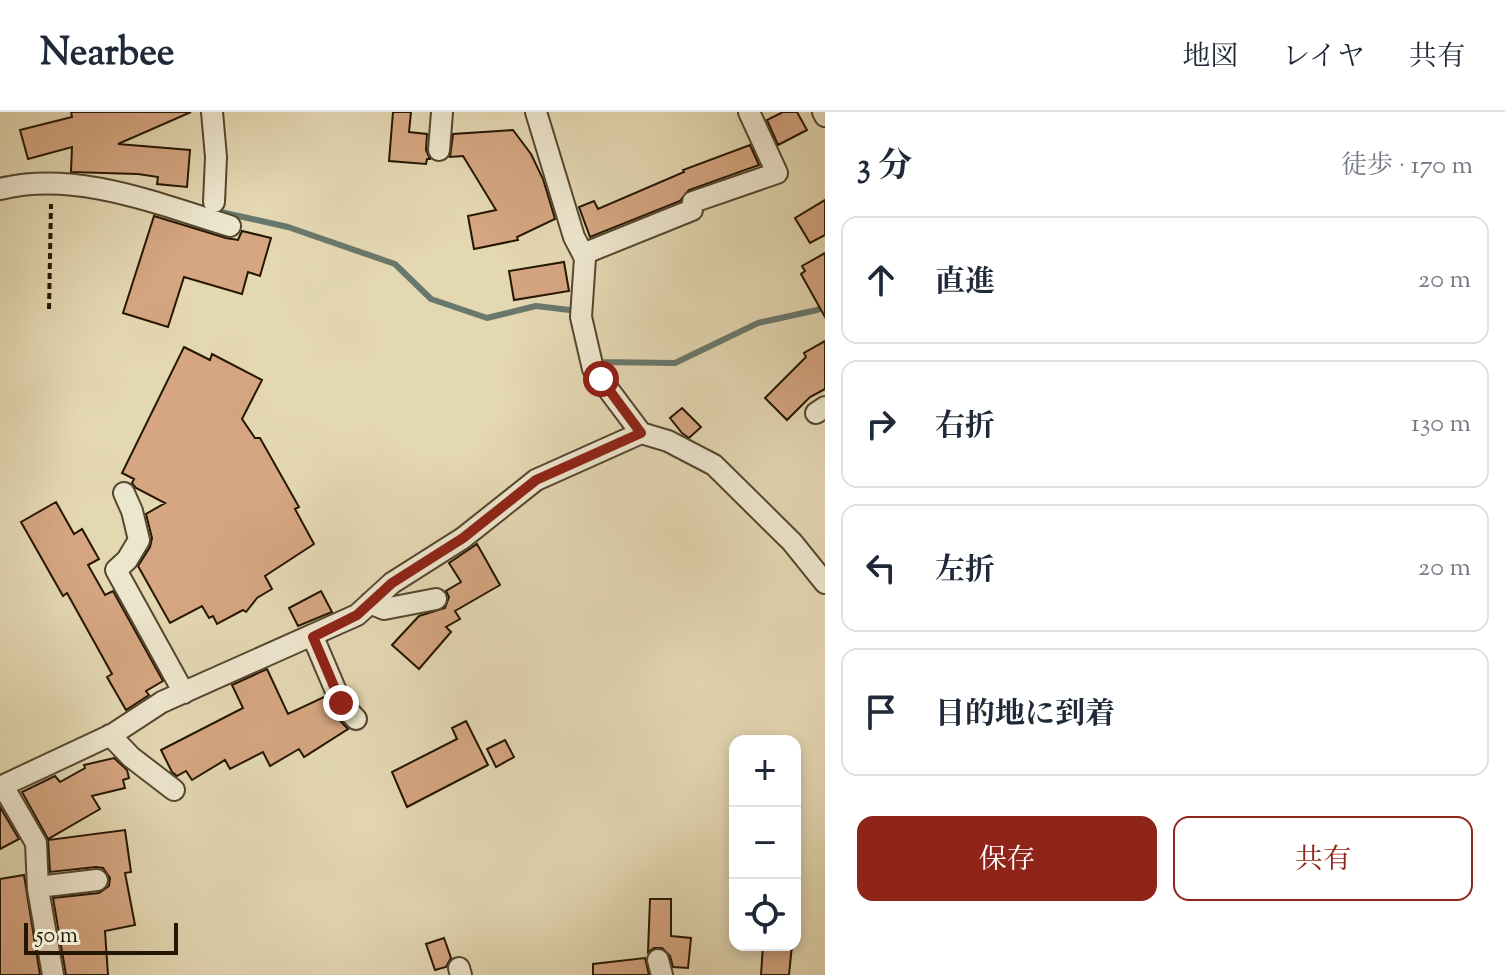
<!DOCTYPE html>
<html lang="ja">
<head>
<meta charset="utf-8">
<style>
	:root { --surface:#fff; --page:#f6f6f7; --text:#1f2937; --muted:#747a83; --line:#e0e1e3; --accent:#8f2418 }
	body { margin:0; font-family:"Sorts Mill Goudy","Noto Serif JP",serif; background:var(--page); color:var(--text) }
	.controls { position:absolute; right:24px; bottom:24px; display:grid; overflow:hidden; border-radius:16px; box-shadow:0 4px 12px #0003 }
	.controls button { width:72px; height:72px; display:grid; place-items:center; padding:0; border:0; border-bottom:2px solid var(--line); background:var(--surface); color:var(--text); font:40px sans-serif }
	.scale { position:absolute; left:24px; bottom:20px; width:154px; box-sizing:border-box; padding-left:8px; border:4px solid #251602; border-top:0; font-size:22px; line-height:28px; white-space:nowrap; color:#251602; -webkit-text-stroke:6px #ede6ce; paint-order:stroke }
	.stop { position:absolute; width:24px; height:24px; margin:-18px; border:6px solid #8f2418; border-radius:50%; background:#fff }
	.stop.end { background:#8f2418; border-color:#fff; box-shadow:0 2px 8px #0008 }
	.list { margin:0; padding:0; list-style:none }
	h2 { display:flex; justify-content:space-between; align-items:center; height:104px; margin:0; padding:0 32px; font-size:34px }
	h2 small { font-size:26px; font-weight:400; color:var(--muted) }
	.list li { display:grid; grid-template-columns:52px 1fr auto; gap:24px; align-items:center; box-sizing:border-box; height:128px; margin:0 16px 16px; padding:0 16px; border:2px solid var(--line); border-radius:16px }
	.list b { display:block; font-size:30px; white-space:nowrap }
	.list em { font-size:26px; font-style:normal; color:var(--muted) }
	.actions { display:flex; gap:16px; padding:24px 32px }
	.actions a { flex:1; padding:18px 0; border:2px solid var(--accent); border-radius:16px; text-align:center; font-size:28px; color:var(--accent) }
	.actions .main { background:var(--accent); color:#fff }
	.icon { flex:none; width:44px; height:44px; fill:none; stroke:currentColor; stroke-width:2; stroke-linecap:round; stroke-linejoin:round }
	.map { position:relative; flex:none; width:825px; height:863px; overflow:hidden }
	header { display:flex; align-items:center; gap:48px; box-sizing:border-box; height:112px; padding:0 40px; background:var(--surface); border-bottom:2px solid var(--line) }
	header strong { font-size:38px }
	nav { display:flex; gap:44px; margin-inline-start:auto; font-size:28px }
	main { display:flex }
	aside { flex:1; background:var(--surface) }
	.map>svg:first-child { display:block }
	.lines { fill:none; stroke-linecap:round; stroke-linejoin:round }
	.stream { stroke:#69786c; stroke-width:6 }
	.building { fill:#d5a681; stroke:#251602; stroke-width:2 }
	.minor-casing { stroke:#55462e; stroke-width:24 }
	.path { stroke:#251602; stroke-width:4; stroke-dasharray:6 4; stroke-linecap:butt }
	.minor { stroke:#ede6ce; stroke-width:20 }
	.route { stroke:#8f2418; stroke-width:10 }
</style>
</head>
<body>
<header>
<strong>Nearbee</strong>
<nav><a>地図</a><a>レイヤ</a><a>共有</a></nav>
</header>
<main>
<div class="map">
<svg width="825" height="863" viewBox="0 0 825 863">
	<rect width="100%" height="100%" fill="#e4d8b3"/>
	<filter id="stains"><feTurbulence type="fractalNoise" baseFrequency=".0025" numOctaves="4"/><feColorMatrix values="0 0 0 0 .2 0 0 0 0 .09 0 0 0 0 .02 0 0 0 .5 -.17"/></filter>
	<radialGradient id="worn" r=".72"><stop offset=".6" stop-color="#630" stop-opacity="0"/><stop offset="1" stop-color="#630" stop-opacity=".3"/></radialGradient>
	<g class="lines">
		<!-- stream -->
		<path class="stream" d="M2 67 30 63
			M212 98 288 115 395 152 431 187 487 206 536 194 578 199
			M598 248 599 250 675 251 758 211 817 198 825 194"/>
	</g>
	<!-- building -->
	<path class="building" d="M71 0H191L118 32 190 38 187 75 157 72 158 65 138 62 71 60 72 35 28 47 20 18 72 5Z
		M393 0H411L409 20 427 22 426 38 430 47H427L426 52 389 49Z
		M783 0H797L807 18 778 33 767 8Z
		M513 18 531 42 543 67 555 107 517 125 518 128 474 137 468 104 496 98 463 44 450 45 453 22Z
		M750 33 759 53 689 78 680 89 590 125 579 95 594 89 598 97 684 60 683 58Z
		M825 88V123L810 131 795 106Z
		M154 104 226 126 238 128 242 119 271 126 260 164 248 160 242 182 184 165 168 215 123 201Z
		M825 141V205L801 162 805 159 802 154Z
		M564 150 569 179 514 188 509 159Z
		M825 229V277L810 285 787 308 765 286 806 245 804 241Z
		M184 235 210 248 212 242 262 268 242 307 255 326H260L299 395 295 397 314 432 265 464 272 477 257 486 246 500 243 498 217 512 213 504 209 506 202 494 170 511 138 454 150 435 152 426 146 402 165 391 136 376 132 371 134 367 122 361Z
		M682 296 701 315 689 326 682 321 670 306Z
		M56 390 74 422 82 417 99 447 88 453 105 483 113 479 163 569 146 579 149 583 126 598 107 565 112 562 67 481 63 484 21 410Z
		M477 432 500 473 455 499 460 507 446 515 451 520 419 557 392 533 419 504 445 496 449 485 446 479 461 470 449 451Z
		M321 479 332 500 298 514 289 496Z
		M267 557 288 602 324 585 331 599 348 617 304 645 299 637 270 654 263 640 230 657 225 648 192 668 186 659 177 664 172 660 161 638 243 596 232 573Z
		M466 609 488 653 407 695 392 660 457 627 452 616Z
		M505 628 514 645 496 655 487 637Z
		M114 646 127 658 129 666 123 668 125 676 92 684 100 697 48 727 22 680 55 664 60 670 85 656 84 653Z
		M0 695 19 727 0 737Z
		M125 718 131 760 125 761 135 813 105 819 108 863H66L53 786 99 781 109 774 110 766 103 756 96 755 50 760 48 728Z
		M24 763 40 863H0V767Z
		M650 787H671V824L691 826 688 856 673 855 670 844 662 836H654L648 840Z
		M444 826 451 846 446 855 435 858 426 832Z
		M763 833H792L789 863H761Z
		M645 846 649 863H593V852Z"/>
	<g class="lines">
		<!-- minor casing -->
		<g class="minor-casing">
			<path id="minor" d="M212 0 216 45 214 90
				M536 0 574 125 585 146 581 205 593 257 641 321 668 329 714 353 792 430 825 471
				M823 0 825 4
				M439 38 442 0
				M0 77C76 58 158 92 230 114
				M583 142 692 98 693 90 777 61 749 0
				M816 301 825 295
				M124 381 132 399 139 428 127 448 116 458 184 581
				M370 491 384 497 436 487
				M313 525 341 591 356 607
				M110 623 131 645 174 678
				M3 674 36 731 38 777 53 863
				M0 675 113 622 162 590 357 503 392 471 463 426 536 368 641 321
				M38 775 97 768
				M658 848 662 863
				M459 856 461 863"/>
		</g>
		<!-- path -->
		<path class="path" d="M49 197 51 92"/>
		<!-- minor -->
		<use href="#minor" class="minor"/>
	</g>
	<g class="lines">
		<!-- route -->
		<path class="route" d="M341 591 313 525 357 503 392 471 463 426 536 368 641 321 601 267"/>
	</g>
	<rect width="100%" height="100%" filter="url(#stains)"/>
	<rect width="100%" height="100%" fill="url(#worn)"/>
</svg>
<div class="controls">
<button>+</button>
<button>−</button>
<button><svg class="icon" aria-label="locate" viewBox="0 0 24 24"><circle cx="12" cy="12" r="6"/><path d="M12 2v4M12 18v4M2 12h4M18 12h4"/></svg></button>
</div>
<div class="scale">50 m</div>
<div class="stop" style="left:601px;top:267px"></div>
<div class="stop end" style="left:341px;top:591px"></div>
</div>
<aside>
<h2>3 分<small>徒歩 · 170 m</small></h2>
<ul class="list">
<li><svg class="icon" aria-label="ahead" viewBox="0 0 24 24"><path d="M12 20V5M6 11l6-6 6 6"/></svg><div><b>直進</b></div><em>20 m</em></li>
<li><svg class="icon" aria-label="right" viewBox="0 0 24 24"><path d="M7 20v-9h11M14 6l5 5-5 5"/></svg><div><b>右折</b></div><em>130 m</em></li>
<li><svg class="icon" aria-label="left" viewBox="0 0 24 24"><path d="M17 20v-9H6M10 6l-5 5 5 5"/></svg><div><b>左折</b></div><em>20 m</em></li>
<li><svg class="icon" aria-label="arrive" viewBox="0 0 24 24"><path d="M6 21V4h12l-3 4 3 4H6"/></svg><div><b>目的地に到着</b></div></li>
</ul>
<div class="actions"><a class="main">保存</a><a>共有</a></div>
</aside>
</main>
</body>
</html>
